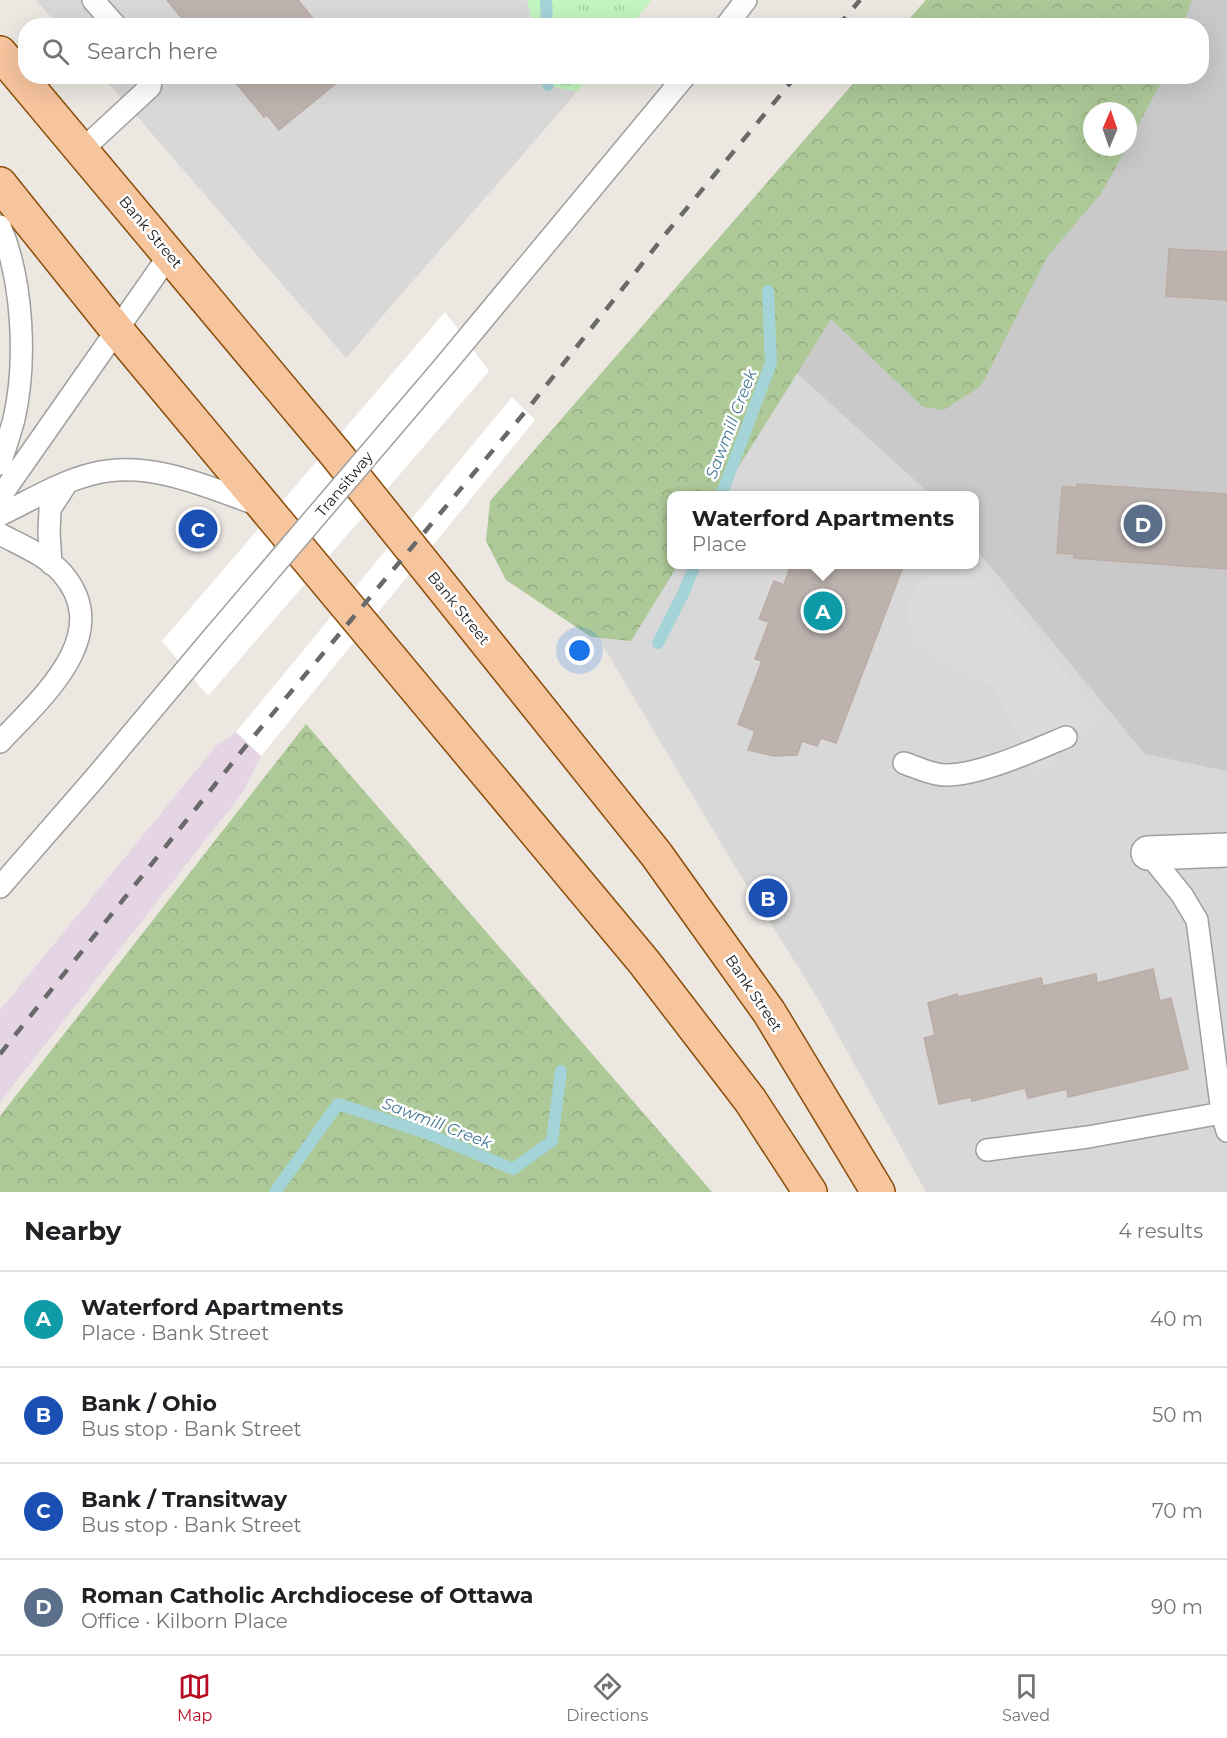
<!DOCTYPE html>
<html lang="en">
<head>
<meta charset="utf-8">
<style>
	:root { --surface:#fff; --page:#f2f2f2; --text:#202124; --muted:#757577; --line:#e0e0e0; --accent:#bb0b22 }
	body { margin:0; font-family:Montserrat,sans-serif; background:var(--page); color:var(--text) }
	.compass { position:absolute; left:1083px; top:102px; width:54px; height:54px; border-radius:50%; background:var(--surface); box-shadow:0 6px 24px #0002; rotate:2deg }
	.you { position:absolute; left:580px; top:651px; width:21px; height:21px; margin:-15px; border:4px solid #fff; border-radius:50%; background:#1a73e8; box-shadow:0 0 0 9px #1a73e833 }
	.badge { display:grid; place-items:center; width:39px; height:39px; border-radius:50%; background:var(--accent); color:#fff; font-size:20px; font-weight:700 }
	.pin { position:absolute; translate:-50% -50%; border:3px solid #fff; box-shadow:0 2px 6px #0006 }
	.popup { position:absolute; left:667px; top:491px; width:312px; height:78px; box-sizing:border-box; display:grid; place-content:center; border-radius:12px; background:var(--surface); filter:drop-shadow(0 2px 4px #0005); font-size:20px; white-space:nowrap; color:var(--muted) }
	.popup b { font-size:22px; color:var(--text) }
	.popup::after { content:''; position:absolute; left:50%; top:100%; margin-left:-12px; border:12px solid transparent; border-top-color:var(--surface) }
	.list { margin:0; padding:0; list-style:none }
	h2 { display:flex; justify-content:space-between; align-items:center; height:78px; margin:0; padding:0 24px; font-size:26px }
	h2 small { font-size:20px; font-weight:400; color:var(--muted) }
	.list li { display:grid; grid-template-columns:39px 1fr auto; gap:18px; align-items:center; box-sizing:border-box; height:96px; padding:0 24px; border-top:2px solid var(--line) }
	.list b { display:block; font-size:22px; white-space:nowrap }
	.list p { margin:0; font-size:20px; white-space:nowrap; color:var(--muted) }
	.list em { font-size:20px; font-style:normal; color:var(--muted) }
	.icon { flex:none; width:33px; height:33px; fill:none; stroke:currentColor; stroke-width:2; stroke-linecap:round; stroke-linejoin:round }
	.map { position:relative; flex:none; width:1227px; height:1192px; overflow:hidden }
	.search { position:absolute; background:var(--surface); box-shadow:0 6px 24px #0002; left:18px; right:18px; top:18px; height:66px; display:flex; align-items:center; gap:15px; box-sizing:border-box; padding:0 21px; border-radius:24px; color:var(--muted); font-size:22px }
	.sheet { height:462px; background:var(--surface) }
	nav { display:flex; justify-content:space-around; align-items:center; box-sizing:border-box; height:84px; border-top:2px solid var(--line); background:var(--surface); font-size:16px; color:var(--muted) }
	nav a { display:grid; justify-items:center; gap:3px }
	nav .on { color:var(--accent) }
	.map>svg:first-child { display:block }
	.residential { fill:#d9d8d8; fill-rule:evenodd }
	.religious { fill:#c9c9c9; fill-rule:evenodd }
	.railway { fill:#e5d4e4 }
	.forest { fill:url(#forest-crowns) }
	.park { fill:url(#park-tufts) }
	.parking { fill:#dbdbdb }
	.pier { fill:#fff }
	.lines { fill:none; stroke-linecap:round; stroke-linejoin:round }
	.stream { stroke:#a4d3d8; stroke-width:12 }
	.building { fill:#bcb2ae; stroke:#bdaca5; stroke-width:1.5 }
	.lane-casing { stroke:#9f9f9f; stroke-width:24 }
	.street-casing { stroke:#9f9f9f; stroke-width:36 }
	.primary-casing { stroke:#8a4e08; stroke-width:36 }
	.lane { stroke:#fff; stroke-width:21 }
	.street { stroke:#fff; stroke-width:33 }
	.primary { stroke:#f6c49d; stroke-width:33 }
	.rail { stroke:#696969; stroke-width:4.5; stroke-dasharray:12 12; stroke-linecap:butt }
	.lane-bridge-casing { stroke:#9f9f9f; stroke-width:24; stroke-linecap:butt }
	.lane-bridge { stroke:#fff; stroke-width:21 }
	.labels { text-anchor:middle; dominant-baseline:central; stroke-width:5; stroke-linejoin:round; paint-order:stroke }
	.street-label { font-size:15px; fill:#1b1b1b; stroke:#fff }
	.water-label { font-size:16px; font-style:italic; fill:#487995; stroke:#fff }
</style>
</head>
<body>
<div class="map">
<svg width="1227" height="1192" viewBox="0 0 1227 1192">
	<defs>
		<pattern id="forest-crowns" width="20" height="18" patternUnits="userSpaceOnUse" patternTransform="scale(1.5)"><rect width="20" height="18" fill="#adc998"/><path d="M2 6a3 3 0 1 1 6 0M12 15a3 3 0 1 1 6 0" fill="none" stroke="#94ac82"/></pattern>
		<pattern id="park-tufts" width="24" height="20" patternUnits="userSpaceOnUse" patternTransform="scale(1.5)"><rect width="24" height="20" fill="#c2f5bf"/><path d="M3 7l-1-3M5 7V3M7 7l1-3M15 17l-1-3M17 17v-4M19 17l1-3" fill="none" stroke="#a6d1a4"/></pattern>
	</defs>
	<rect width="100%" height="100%" fill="#ece7e1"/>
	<!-- residential -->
	<path class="residential" d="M36 0H527L533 25H58Z
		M1227 0V1192H926L815 994 734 865 566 584 955 77 1202 76V26ZM1092 111H1128V147H1092ZM672 496H974V564H672Z
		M546 76 548 85 577 92 346 358 103 77Z"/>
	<!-- religious -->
	<path class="religious" d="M926 0H1227V771L1145 754 975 548 974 496 931 495 688 274 859 77 1202 76V26L904 25ZM1092 111H1128V147H1092Z"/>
	<!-- railway -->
	<path class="railway" d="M236 732 261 756 243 792 0 1102V1010L216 746Z"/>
	<!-- forest -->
	<path class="forest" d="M926 0H1192L1183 25H904Z
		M859 77H1164L1128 144V111H1092V147H1127L1100 195 1047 257 981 386 944 410 923 407 831 319 721 495 672 496V564L678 565 631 641 591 637 506 580 486 541 490 501Z
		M306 724 712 1192H0V1116Z"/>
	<!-- park -->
	<path class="park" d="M527 0H652L631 25 533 26Z
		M546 77V76L589 77 577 92 548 85Z"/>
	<!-- parking -->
	<path class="parking" d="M932 565H974L1100 715 1039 774 993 685 913 644 906 603Z"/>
	<!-- pier -->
	<path class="pier" d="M445 312 489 371 208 696 162 641Z
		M512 397 535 420 261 756 236 732Z"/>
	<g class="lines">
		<!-- stream -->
		<path class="stream" d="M546 0 547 26
			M548 76V85
			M721 496 771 363 768 291
			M658 643 684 592 695 564
			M275 1192 338 1104 426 1133 513 1169 552 1141 561 1071"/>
	</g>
	<!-- building -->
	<path class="building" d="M167 0H298L319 26H188Z
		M230 76H345L279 130 267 115 264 117Z
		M1169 249 1227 252V300L1166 296Z
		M1077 484 1227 494V569L1074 558V554L1057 553 1062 487H1077Z
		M791 564H904L836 743 821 738 817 746 802 741 797 755 774 756 748 750 755 731 738 724 762 661 755 659 769 622 759 619 774 581 784 585Z
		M1153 969 1160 1001 1171 998 1188 1069 1068 1097 1067 1089 1028 1098 1025 1088 972 1101 971 1097 939 1104 924 1038 935 1035 928 1003 957 994 958 997 1041 978 1043 986 1096 974 1097 983Z"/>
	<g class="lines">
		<!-- lane casing -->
		<g class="lane-casing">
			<path id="lane" d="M93 0 116 26
				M726 26 746 0
				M82 150 150 87 152 76
				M0 226C23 280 27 362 14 419 10 434 5 449 0 464
				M446 364 685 76
				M0 497 170 254
				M0 515C29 501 60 482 92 474 149 459 208 487 261 506
				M0 534C20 545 46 555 62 573 116 635 40 699 0 742
				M51 564 49 532 50 509 67 483
				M904 763C916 767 932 775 945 775 978 776 1035 750 1066 737
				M1148 853 1182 895 1197 920 1222 1113 1227 1131
				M0 887 94 779 214 636
				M987 1150 1088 1137 1222 1113"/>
		</g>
		<!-- street casing -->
		<g class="street-casing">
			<path id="street" d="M1148 853 1227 850"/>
		</g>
		<!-- primary casing -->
		<g class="primary-casing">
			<path id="primary" d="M0 53 335 453 656 854 769 1012 878 1192
				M0 184 116 329 644 962 750 1100 810 1192"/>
		</g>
		<!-- lane -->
		<use href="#lane" class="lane"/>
		<!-- street -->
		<use href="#street" class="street"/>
		<!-- primary -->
		<use href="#primary" class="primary"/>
		<!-- rail -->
		<path class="rail" d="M838 26 860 0
			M0 1054 249 742 530 406 668 231 796 76"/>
		<!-- lane-bridge casing -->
		<g class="lane-bridge-casing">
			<path id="lane-bridge" d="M214 636 446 364"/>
		</g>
		<!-- lane-bridge -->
		<use href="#lane-bridge" class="lane-bridge"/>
	</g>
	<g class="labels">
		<!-- street labels -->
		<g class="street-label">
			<text transform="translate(151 232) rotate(50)">Bank Street</text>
			<text transform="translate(344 484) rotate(-50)">Transitway</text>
			<text transform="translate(459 608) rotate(51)">Bank Street</text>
			<text transform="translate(754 993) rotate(56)">Bank Street</text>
		</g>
		<!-- water labels -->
		<g class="water-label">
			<text transform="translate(731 424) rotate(-69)">Sawmill Creek</text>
			<text transform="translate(437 1123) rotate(21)">Sawmill Creek</text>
		</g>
	</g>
</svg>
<svg class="compass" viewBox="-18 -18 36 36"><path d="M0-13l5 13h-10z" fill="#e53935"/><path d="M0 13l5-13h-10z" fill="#757577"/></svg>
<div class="you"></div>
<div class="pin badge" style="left:823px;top:611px;background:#0f9aa8">A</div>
<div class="popup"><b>Waterford Apartments</b>Place</div>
<div class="pin badge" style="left:768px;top:898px;background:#1a4fb4">B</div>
<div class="pin badge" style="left:198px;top:529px;background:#1a4fb4">C</div>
<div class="pin badge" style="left:1143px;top:524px;background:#5c6f8a">D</div>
<div class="search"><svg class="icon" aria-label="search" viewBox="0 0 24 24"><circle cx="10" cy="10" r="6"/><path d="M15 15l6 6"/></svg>Search here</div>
</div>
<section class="sheet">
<h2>Nearby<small>4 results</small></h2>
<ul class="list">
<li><span class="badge" style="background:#0f9aa8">A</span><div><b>Waterford Apartments</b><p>Place · Bank Street</p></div><em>40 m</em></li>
<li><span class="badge" style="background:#1a4fb4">B</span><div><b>Bank / Ohio</b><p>Bus stop · Bank Street</p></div><em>50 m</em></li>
<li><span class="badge" style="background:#1a4fb4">C</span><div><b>Bank / Transitway</b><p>Bus stop · Bank Street</p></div><em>70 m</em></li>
<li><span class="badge" style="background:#5c6f8a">D</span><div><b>Roman Catholic Archdiocese of Ottawa</b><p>Office · Kilborn Place</p></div><em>90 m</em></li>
</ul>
</section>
<nav>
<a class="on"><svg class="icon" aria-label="map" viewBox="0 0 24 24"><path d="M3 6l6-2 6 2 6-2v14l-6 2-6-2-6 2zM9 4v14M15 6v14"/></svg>Map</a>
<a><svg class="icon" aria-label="directions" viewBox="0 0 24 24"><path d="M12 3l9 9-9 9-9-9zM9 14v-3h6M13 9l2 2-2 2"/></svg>Directions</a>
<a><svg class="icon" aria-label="saved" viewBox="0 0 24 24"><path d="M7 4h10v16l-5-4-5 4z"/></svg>Saved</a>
</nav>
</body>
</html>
